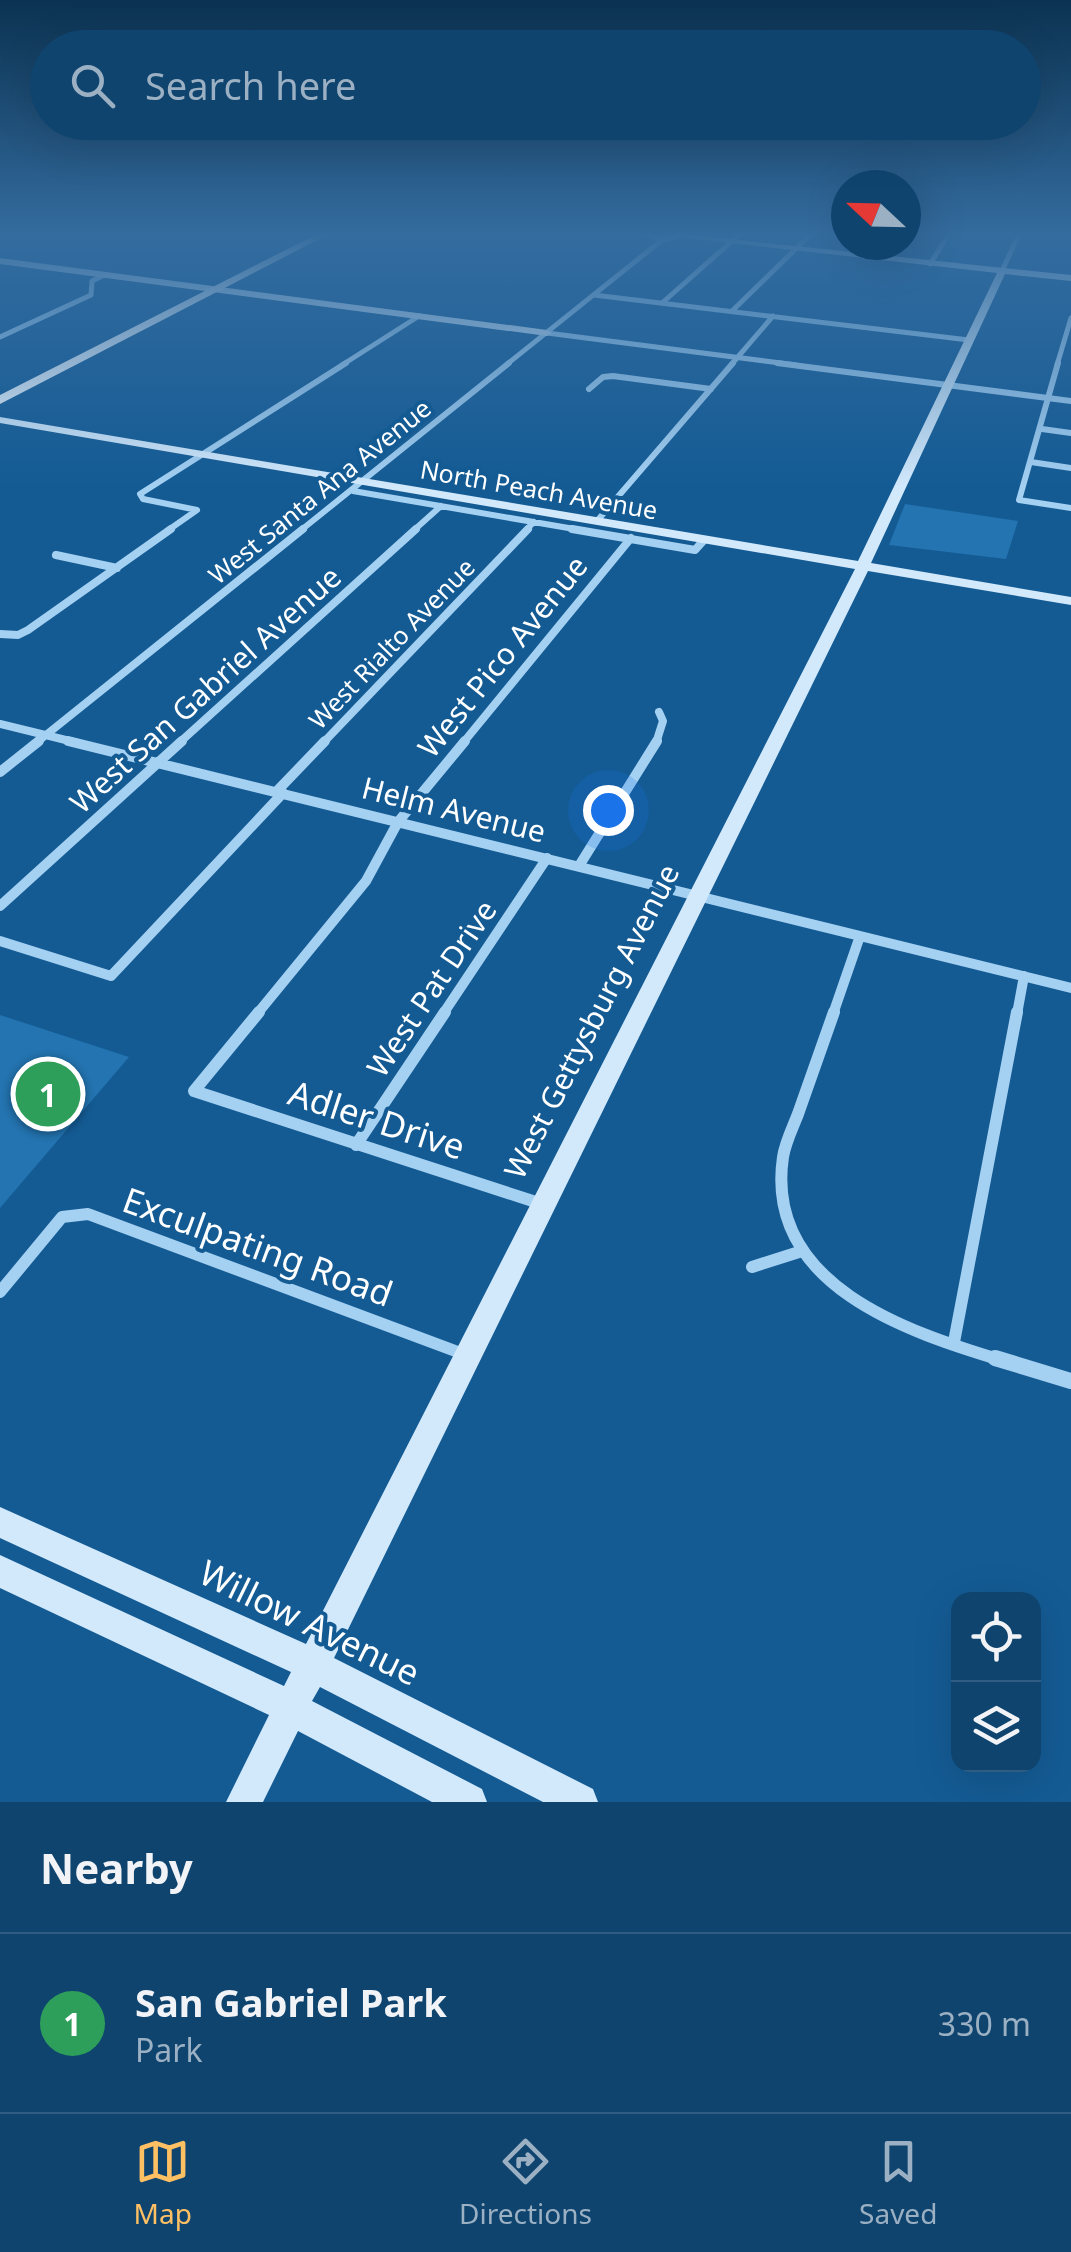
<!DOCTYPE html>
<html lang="en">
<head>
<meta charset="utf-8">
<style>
	:root { --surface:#0f446f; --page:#1d4e77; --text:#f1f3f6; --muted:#9bb0c3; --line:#2f5c82; --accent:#ffc064 }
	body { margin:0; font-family:"Noto Sans",sans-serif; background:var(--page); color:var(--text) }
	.controls { position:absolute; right:30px; bottom:30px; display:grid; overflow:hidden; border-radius:20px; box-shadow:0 10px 40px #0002 }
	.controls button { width:90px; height:90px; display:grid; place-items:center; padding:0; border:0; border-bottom:2px solid var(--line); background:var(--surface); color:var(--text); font:50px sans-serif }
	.compass { position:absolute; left:831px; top:170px; width:90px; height:90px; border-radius:50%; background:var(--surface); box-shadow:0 10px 40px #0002; rotate:292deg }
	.you { position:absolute; left:608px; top:810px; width:35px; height:35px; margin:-25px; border:8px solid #fff; border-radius:50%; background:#1a73e8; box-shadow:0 0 0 15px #1a73e833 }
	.badge { display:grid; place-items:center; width:65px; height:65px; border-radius:50%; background:var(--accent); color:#fff; font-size:32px; font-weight:700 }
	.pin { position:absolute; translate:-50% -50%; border:5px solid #fff; box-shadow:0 2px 10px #0006 }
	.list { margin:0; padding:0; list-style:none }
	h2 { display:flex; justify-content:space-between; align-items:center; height:130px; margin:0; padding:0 40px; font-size:42px }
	h2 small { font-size:32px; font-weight:400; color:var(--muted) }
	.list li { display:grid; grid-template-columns:65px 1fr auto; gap:30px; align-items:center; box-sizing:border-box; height:180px; padding:0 40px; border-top:2px solid var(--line) }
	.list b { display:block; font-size:38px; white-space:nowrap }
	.list p { margin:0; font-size:32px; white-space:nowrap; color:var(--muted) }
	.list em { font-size:32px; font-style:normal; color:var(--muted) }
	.icon { flex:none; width:55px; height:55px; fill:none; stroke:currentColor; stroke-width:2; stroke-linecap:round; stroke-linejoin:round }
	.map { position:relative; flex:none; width:1071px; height:1802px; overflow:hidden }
	.search { position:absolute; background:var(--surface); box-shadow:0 10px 40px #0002; left:30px; right:30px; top:30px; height:110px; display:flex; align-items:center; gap:25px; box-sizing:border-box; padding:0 35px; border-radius:55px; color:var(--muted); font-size:38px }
	.sheet { height:310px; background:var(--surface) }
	nav { display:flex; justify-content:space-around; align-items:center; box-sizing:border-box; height:140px; border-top:2px solid var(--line); background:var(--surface); font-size:28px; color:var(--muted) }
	nav a { display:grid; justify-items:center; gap:5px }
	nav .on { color:var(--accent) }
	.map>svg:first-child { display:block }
	.green { fill:#2374b1 }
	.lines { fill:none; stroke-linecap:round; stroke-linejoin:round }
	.street-far5 { stroke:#a4d0f2; stroke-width:5 }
	.street-far4 { stroke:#a4d0f2; stroke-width:6 }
	.street-far3 { stroke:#a4d0f2; stroke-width:8 }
	.street-far2 { stroke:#a4d0f2; stroke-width:10 }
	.street-far1 { stroke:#a4d0f2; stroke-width:12 }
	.street { stroke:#a4d0f2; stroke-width:16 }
	.secondary { fill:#d2e9fc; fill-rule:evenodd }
	.primary { fill:#eef7ff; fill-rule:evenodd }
	.labels { text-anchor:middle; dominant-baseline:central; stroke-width:8; stroke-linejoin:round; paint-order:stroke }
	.far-street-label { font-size:25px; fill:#fff; stroke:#145b94 }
	.street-label { font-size:30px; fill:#fff; stroke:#145b94 }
	.near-street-label { font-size:35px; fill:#fff; stroke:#145b94 }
</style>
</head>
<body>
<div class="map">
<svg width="1071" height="1802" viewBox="0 0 1071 1802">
	<rect width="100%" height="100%" fill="#145b94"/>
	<!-- green -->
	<path class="green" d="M905 504 1018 521 1006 559 889 545Z
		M0 1015 129 1057 0 1208Z"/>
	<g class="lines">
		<!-- street-far5 -->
		<path class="street-far5" d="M645 234 662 240
			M863 256 872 245
			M930 264 949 234
			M1002 271 1019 234
			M594 295 969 340
			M662 303 740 234
			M732 311 811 234
			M547 333 796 365
			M0 337 91 295 92 281 104 275
			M342 365 419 316
			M506 365 662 240 678 236
			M731 365 773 316
			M1057 365 1071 318"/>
		<!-- street-far4 -->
		<path class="street-far4" d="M777 363 1071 401
			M1058 363 1019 500 1071 508
			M589 389 603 377 613 376 711 389
			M1042 429 1071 433
			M1031 462 1071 468
			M353 491 586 531
			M597 521 733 363
			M167 531 197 510 143 499 140 494 346 363
			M300 531 509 363
			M413 531 441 506
			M525 531 534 522"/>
		<!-- street-far3 -->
		<path class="street-far3" d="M572 529 695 550 704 540
			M56 555 117 568
			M0 634 18 635 28 630 171 529
			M0 724 78 743
			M36 743 303 529
			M179 743 416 529
			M323 743 528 529
			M463 743 631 538
			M656 743 663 721 659 712"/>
		<!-- street-far2 -->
		<path class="street-far2" d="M68 741 1071 988
			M0 772 39 741
			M277 791 325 741
			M579 866 657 741
			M0 906 182 741
			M0 941 111 976 283 793
			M257 1014 366 881 398 822 465 741
			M443 1014 547 858
			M833 1014 860 936
			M1017 1014 1024 976"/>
		<!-- street-far1 -->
		<path class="street-far1" d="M259 1012 194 1091 542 1204
			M834 1012C822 1046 810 1080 798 1114 793 1127 785 1143 783 1157 764 1285 907 1332 1004 1361
			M356 1145 445 1012
			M752 1267 799 1252
			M0 1292 62 1217 88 1214 466 1355
			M954 1342 1017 1012"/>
		<!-- street -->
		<path class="street" d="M995 1358 1071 1381"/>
		<!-- secondary -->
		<path class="secondary" d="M652 234H682L1071 275V281L1005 274 871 563 1071 597V605L868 571 334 1658 593 1789 598 1802H543L320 1687 312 1701 482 1789 487 1802H432L298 1731 263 1802H226L269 1715 0 1588V1555L284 1686 291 1672 0 1538V1507L306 1644 855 569 0 423V417L858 561 997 273Z
			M0 258 547 330 552 333 547 336 0 264Z"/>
		<!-- primary -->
		<path class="primary" d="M317 234H329L0 404V395Z"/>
	</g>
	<!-- sky -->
	<linearGradient id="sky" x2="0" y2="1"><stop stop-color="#0b3251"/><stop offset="0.48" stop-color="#346c9f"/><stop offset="1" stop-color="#346c9f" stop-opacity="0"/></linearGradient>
	<rect width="1071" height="487" fill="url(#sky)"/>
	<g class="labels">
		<!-- far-street labels -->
		<g class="far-street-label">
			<text transform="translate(539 489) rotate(10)">North Peach Avenue</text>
			<text transform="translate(319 491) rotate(-39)">West Santa Ana Avenue</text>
			<text transform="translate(391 643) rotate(-46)">West Rialto Avenue</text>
		</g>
		<!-- street labels -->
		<g class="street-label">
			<text transform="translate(502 656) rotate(-51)">West Pico Avenue</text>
			<text transform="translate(205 689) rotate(-42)">West San Gabriel Avenue</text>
			<text transform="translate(454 809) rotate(14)">Helm Avenue</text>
			<text transform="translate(431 988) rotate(-56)">West Pat Drive</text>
			<text transform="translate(591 1021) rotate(-63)">West Gettysburg Avenue</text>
		</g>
		<!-- near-street labels -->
		<g class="near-street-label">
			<text transform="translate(377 1119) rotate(18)">Adler Drive</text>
			<text transform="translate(258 1246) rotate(20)">Exculpating Road</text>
			<text transform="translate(310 1622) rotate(26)">Willow Avenue</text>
		</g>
	</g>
</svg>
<div class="controls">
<button><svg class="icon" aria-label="locate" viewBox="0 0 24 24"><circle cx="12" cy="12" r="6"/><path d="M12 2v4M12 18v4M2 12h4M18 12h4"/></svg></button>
<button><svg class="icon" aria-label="layers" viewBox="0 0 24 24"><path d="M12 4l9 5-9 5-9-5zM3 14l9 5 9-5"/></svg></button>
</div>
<svg class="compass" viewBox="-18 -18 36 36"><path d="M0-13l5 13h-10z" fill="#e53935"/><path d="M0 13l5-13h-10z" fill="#9bb0c3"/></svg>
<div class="you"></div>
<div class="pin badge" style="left:48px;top:1094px;background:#2e9e5b">1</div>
<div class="search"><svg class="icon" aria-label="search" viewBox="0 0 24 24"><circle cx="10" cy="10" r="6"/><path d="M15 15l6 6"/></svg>Search here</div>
</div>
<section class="sheet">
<h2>Nearby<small></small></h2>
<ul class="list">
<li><span class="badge" style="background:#2e9e5b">1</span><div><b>San Gabriel Park</b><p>Park</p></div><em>330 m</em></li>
</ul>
</section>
<nav>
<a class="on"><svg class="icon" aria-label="map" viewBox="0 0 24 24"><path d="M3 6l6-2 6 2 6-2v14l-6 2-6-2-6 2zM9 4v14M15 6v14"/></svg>Map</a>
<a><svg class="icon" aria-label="directions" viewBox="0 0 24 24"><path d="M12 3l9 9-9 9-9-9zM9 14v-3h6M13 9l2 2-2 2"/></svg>Directions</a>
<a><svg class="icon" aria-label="saved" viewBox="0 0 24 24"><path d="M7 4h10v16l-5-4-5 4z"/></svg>Saved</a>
</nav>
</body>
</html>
